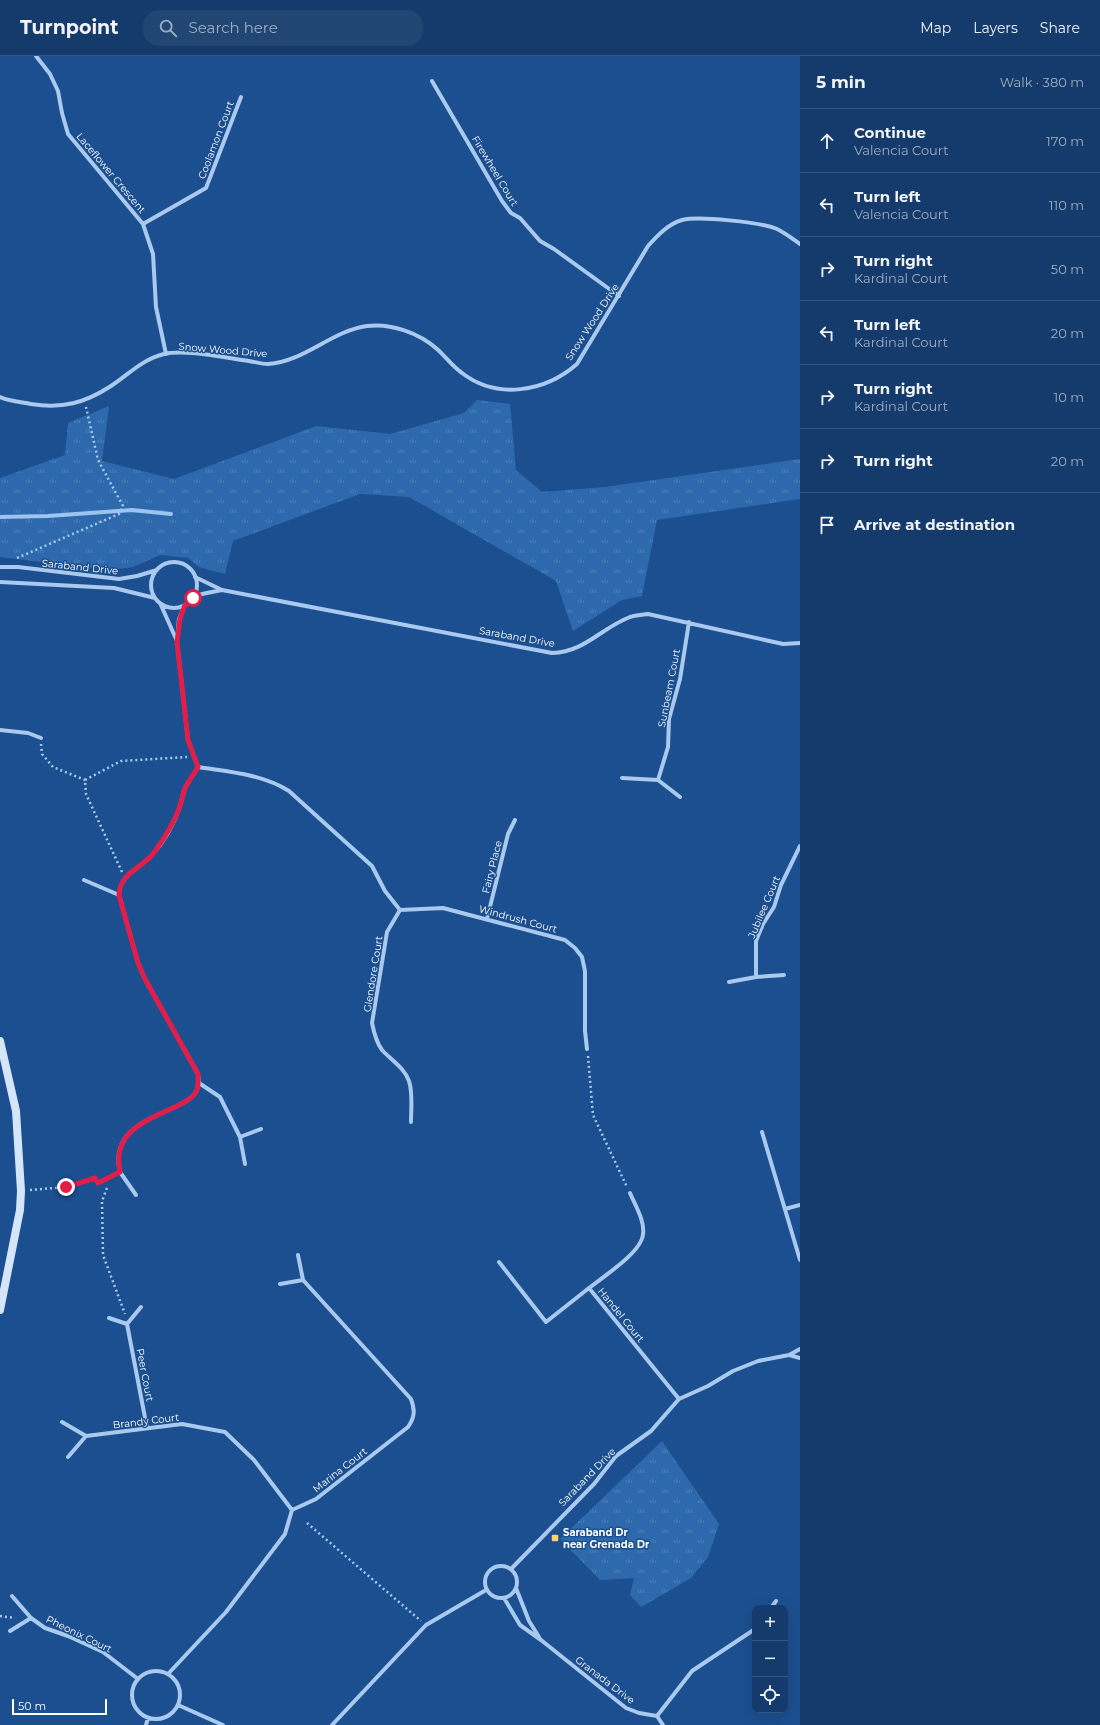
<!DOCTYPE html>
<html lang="en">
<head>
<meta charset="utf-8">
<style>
	:root { --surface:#143b6b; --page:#214673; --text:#f1f3f6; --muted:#9dadc1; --line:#33557e }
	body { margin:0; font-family:Montserrat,sans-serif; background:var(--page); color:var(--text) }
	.controls { position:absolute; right:12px; bottom:12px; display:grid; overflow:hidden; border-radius:8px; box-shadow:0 4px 16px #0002 }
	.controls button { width:36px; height:36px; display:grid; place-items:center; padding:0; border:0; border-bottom:1px solid var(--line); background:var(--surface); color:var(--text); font:20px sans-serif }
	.scale { position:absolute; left:12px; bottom:10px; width:95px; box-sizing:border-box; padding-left:4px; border:2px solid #fff; border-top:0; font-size:11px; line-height:14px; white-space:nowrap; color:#fff; -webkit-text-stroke:3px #1b4f8f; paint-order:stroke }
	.stop { position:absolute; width:12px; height:12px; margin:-9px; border:3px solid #e11d48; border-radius:50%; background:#fff }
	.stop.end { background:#e11d48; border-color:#fff; box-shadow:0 1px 4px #0008 }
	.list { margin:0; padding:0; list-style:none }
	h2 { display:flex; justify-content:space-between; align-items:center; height:52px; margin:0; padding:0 16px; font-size:17px }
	h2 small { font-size:13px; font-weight:400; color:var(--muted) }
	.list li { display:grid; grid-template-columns:26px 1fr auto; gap:12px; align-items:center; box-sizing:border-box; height:64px; padding:0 16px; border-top:1px solid var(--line) }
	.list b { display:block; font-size:15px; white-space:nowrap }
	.list p { margin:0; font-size:13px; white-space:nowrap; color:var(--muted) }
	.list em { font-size:13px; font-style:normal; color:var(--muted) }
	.icon { flex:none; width:22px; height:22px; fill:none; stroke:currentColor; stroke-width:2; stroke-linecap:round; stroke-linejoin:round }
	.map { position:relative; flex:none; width:800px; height:1669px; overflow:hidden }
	header { display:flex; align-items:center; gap:24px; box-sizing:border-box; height:56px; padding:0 20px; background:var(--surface); border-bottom:1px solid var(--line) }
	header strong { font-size:19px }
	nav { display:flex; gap:22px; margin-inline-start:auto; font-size:14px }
	.search { width:280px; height:36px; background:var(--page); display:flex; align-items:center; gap:10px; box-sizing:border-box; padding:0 14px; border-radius:16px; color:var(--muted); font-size:15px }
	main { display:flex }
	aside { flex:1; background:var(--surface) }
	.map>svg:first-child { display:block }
	.park { fill:url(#park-tufts) }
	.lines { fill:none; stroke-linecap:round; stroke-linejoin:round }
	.stream { stroke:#9cc4f0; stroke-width:4 }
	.path { stroke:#a9c9ee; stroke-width:2.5; stroke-dasharray:2 3; stroke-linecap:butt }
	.street { stroke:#a9c9ee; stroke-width:4 }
	.secondary { stroke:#d6e6fa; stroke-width:8 }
	.route { stroke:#e11d48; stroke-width:5 }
	.poi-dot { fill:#ffd166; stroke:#1b4f8f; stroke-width:1.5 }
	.labels { text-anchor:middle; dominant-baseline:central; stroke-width:3; stroke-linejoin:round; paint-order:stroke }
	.street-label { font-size:10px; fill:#fff; stroke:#1b4f8f }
	.poi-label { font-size:10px; font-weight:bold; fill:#fff; stroke:#1b4f8f; text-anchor:start }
</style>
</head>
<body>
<header>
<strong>Turnpoint</strong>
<div class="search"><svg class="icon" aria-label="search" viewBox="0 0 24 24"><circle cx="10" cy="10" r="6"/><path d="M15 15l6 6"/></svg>Search here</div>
<nav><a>Map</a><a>Layers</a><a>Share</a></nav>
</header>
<main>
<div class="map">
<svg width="800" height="1669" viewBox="0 0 800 1669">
	<defs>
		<pattern id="park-tufts" width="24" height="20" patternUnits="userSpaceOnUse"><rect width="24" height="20" fill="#2e69ad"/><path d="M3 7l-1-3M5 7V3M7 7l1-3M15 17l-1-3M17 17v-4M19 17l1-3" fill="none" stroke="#4d80b9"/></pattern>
	</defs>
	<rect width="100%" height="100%" fill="#1b4f8f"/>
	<!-- park -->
	<path class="park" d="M477 344 510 348 516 414 542 436 605 431 800 403V443L657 464 642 540 622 544 573 575 556 525 409 441 360 438 233 485 225 518 199 511 188 502 160 499 133 511 109 514 0 501V422L65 399 68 367 109 350 102 405 174 423 316 370 390 378 464 357Z
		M662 1385 719 1468 708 1501 691 1522 641 1551 630 1539 634 1522 600 1524 560 1483Z"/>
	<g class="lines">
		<!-- stream -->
		<path class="stream" d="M0 461 48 460 132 454 171 458"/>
		<!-- path -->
		<path class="path" d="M17 502 119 458 123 450 98 404 86 351
			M41 688 42 698 53 711 85 724
			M122 816 86 738 85 724 121 705 187 701
			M588 1000 593 1059 627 1131
			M107 1132 102 1145 103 1199 125 1258
			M30 1134 66 1131 92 1123
			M307 1467 421 1565
			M0 1560 15 1562"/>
		<!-- street -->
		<path class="street" d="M36 0 50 18 58 35 62 57 68 78 143 168 153 198 156 251 166 298
			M432 25 502 145 511 157 520 162 540 185 554 193 619 240
			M143 168 206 132 241 41
			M0 341C9 345 21 346 31 348 62 353 85 347 111 330 129 318 143 303 164 298 186 293 226 302 249 305 255 306 262 308 268 308 304 306 331 275 367 270 391 267 419 277 437 293 446 301 452 310 462 317 497 344 545 336 577 308L648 190C657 180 668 168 682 164 699 160 760 166 777 173 785 177 793 183 800 188
			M151 529a23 23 0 1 1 46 0a23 23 0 1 1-46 0Z
			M0 511H18L119 523 137 520 157 514
			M195 521 222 534 552 597C585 596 601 572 630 561 636 559 642 559 648 558L783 588 800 587
			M0 526 114 532 155 542
			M194 541 202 538 222 534
			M160 547 177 585
			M185 549 179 563 177 586 188 684 198 711C194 718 189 725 185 732 183 737 182 744 180 750 174 768 164 786 151 800 138 814 120 818 119 839L138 907 145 923 198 1018 199 1027 220 1041 240 1081
			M0 674 28 677 41 682
			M198 711C230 716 262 718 289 735L372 810 385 835 400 854 387 876 372 967C374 977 376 986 382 994 391 1004 404 1011 409 1025 413 1037 411 1053 411 1066
			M622 722 658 724 680 741
			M658 724 668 691 669 663 680 623 689 566
			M84 824 119 839
			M400 854 443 852 565 884 575 892 582 901 585 915V975L587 993
			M487 863 508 778 515 764
			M756 921V885L763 868 774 851 781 829 800 790
			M729 926 756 921 784 919
			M762 1076 800 1204
			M245 1108 240 1081 261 1073
			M120 1116C110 1074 149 1064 179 1049 185 1046 193 1042 196 1036 197 1034 198 1030 199 1027
			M98 1127 120 1116 136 1139
			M785 1153 800 1149
			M499 1206 546 1266 589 1232 679 1343
			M280 1228 303 1224 298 1199
			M589 1232C604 1220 642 1196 643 1178 645 1165 635 1149 630 1137
			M109 1262 127 1268 141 1251
			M127 1268 147 1372
			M789 1299 800 1302
			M62 1366 86 1380 182 1368 225 1376 254 1404 292 1454
			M68 1401 86 1380
			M485 1526a16 16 0 1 1 32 0a16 16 0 1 1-32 0Z
			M511 1513 594 1428 616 1400 651 1375 679 1343 708 1330 733 1315 758 1305 789 1299 800 1293
			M516 1532 529 1565 539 1581
			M504 1542 520 1569 541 1584 626 1652 639 1657 657 1660 663 1669
			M771 1552 776 1545
			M31 1562 45 1572 68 1580 103 1596 138 1623
			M10 1575 31 1562 12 1540
			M132 1639a24 24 0 1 1 48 0a24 24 0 1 1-48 0Z
			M168 1618 226 1556 285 1478 292 1454 316 1443 408 1371C415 1361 415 1354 411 1343L303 1224
			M178 1649 223 1669
			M657 1660 692 1615 755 1573
			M146 1669 148 1662
			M332 1669 426 1569 486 1534"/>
		<!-- secondary -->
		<path class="secondary" d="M0 985 16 1055 21 1135 20 1154 0 1254"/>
	</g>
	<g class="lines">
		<!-- route -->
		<path class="route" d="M66 1131 95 1122 98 1127 120 1116C111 1074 149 1064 179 1049 185 1046 193 1042 196 1036 199 1030 198 1024 198 1018L145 923 138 907 119 839C120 817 140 813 153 798 164 783 174 767 180 750 182 744 183 737 185 732 189 724 194 718 198 711L188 684 177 586 180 563 185 549 193 542"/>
	</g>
	<!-- markers -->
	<rect class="poi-dot" x="551" y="1478" width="8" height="8" rx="2"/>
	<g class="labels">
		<!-- street labels -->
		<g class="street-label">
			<text transform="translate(216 84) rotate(-69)">Coolamon Court</text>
			<text transform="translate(495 115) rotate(59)">Firewheel Court</text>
			<text transform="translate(111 117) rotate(50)">Laceflower Crescent</text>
			<text transform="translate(592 266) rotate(-57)">Snow Wood Drive</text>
			<text transform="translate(223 294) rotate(5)">Snow Wood Drive</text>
			<text transform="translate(80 511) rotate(6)">Saraband Drive</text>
			<text transform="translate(517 581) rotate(10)">Saraband Drive</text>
			<text transform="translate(669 632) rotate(-79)">Sunbeam Court</text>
			<text transform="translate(492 811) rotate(-76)">Fairy Place</text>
			<text transform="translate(764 851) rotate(-67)">Jubilee Court</text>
			<text transform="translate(518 863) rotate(15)">Windrush Court</text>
			<text transform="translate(373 918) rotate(-81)">Glendore Court</text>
			<text transform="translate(621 1259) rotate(51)">Handel Court</text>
			<text transform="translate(145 1319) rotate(79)">Peer Court</text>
			<text transform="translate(146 1365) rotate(-7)">Brandy Court</text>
			<text transform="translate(340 1414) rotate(-38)">Marina Court</text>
			<text transform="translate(587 1421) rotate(-46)">Saraband Drive</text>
			<text transform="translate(79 1578) rotate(26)">Pheonix Court</text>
			<text transform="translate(605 1624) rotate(37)">Granada Drive</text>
		</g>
		<!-- poi labels -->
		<g class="poi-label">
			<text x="563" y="1476">Saraband Dr<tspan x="563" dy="12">near Grenada Dr</tspan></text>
		</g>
	</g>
</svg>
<div class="controls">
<button>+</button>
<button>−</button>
<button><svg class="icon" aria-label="locate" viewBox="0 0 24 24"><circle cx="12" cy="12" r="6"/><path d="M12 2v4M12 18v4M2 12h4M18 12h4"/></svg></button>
</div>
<div class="scale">50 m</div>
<div class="stop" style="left:193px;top:542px"></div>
<div class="stop end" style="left:66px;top:1131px"></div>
</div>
<aside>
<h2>5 min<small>Walk · 380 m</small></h2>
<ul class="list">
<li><svg class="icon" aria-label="ahead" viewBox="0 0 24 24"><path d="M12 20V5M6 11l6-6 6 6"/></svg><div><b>Continue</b><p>Valencia Court</p></div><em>170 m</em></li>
<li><svg class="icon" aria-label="left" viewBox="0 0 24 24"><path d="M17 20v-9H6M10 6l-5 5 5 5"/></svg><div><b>Turn left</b><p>Valencia Court</p></div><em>110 m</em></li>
<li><svg class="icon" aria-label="right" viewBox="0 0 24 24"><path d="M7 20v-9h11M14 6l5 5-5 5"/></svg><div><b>Turn right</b><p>Kardinal Court</p></div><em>50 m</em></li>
<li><svg class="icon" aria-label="left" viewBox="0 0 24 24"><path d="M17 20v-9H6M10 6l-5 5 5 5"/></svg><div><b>Turn left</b><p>Kardinal Court</p></div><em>20 m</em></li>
<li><svg class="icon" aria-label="right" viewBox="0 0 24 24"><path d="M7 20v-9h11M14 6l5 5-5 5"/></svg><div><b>Turn right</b><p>Kardinal Court</p></div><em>10 m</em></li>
<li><svg class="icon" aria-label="right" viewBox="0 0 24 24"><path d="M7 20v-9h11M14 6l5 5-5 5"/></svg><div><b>Turn right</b></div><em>20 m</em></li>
<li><svg class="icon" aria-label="arrive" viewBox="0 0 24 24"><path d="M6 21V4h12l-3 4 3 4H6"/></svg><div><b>Arrive at destination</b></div></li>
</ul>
</aside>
</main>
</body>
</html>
